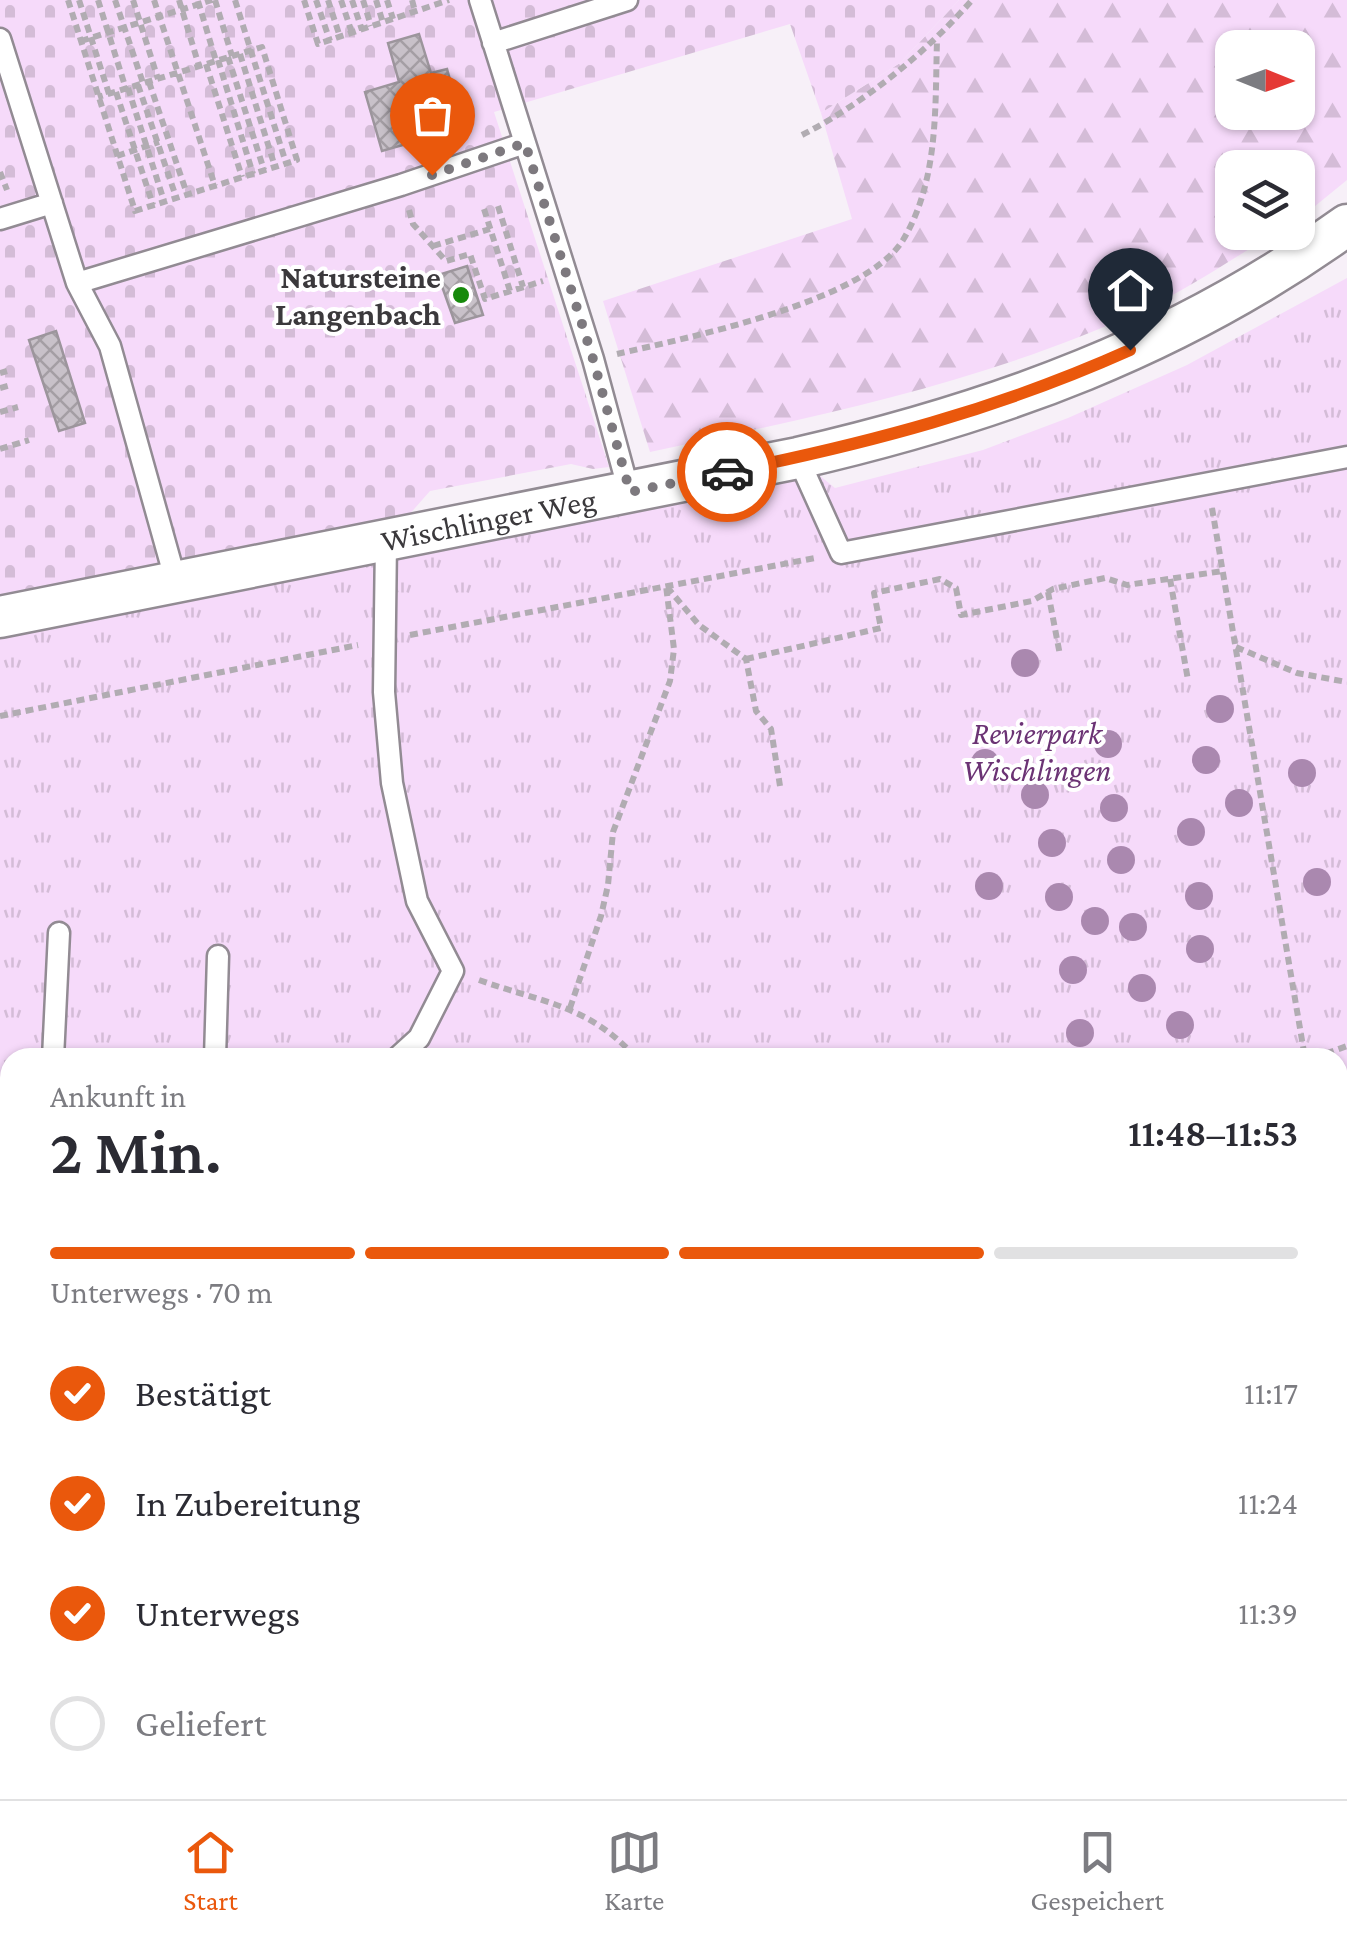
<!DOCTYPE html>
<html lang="de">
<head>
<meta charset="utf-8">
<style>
  :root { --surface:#fff; --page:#f2f2f3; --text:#2b2b33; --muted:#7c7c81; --line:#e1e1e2; --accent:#ea580c }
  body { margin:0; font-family:"Crimson Pro",serif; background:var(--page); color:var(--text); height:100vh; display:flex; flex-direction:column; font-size:38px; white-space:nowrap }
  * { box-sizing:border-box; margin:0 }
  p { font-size:32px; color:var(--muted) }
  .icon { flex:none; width:55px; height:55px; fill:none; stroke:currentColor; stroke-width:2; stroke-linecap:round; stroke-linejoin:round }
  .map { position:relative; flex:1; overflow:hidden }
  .details { position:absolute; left:0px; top:1048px; width:1348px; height:752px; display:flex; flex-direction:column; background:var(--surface); border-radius:30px 30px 0 0; box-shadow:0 2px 8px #0004 }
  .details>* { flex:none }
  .needle { width:65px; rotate:91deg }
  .fabs { position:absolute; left:1215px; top:30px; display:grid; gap:20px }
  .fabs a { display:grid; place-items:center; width:100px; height:100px; border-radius:20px; background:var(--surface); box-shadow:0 2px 8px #0004; font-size:50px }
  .pin { position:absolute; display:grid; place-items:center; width:85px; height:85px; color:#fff; margin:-102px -42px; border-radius:50% 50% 50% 0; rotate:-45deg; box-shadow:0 0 10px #0007 }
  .pin .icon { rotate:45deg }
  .courier { position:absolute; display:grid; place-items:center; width:100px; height:100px; margin:-50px; border:8px solid #ea580c; border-radius:50%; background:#fff; color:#222; box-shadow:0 2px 12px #0007 }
  .headline em { font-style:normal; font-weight:600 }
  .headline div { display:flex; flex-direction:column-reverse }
  .headline { display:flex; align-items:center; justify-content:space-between; height:170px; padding:0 50px }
  h1 { font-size:65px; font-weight:600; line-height:75px }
  .bar { display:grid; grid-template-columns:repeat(4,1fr); gap:15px 10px; align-content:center; height:120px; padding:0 50px }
  .bar i { height:12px; border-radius:8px; background:var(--line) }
  .bar .active { background:var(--accent) }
  .bar p { grid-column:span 4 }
  ol { padding:0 50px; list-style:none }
  li { display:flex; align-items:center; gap:30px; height:110px }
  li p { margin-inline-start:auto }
  li .icon { padding:10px; border-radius:50%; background:var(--accent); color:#fff; stroke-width:4 }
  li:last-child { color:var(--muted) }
  li i { width:55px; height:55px; border:5px solid var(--line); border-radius:50% }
  .tabs { display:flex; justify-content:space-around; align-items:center; height:140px; border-top:2px solid var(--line); background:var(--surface); font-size:28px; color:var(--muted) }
  .tabs a { display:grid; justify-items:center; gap:5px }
  .tabs .active { color:var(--accent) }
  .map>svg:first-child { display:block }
  .forest { fill:url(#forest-firs); fill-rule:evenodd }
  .cemetery { fill:url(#cemetery-stones) }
  .park { fill:url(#park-tufts); fill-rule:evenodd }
  .pitch { fill:#f6dafa }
  .building { fill:url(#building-cross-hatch); stroke:#9c959c; stroke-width:2.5 }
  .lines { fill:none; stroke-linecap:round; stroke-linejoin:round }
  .lane-casing { stroke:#928b93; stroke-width:25 }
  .street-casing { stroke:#928b93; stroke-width:45 }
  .path { stroke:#b1acb2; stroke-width:6; stroke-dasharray:8 5; stroke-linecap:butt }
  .lane { stroke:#fff; stroke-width:20 }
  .street { stroke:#fff; stroke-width:40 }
  .tree { fill:#aa88af }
  .done { stroke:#7d797e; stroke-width:10; stroke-dasharray:0 18 }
  .route { stroke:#ea580c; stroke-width:12 }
  .poi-dot { fill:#16890b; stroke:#fff; stroke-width:4 }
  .labels { text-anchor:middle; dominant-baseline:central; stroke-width:8; stroke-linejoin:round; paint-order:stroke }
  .poi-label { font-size:32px; font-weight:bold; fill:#3b393c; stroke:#fff; text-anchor:end }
  .street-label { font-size:32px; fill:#3b393c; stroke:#fff }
  .park-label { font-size:32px; font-style:italic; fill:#6b3374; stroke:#fff }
</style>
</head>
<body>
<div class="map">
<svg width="1347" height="1799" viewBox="0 0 1347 1799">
  <defs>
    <pattern id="forest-firs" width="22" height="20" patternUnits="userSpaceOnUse" patternTransform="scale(2.5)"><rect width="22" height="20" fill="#f6dafa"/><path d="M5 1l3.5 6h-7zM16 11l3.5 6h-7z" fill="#d4bcd7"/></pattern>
    <pattern id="cemetery-stones" width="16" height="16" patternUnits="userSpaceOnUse" patternTransform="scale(2.5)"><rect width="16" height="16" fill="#f6dafa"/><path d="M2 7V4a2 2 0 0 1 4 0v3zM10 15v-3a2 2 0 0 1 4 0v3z" fill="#d4bcd7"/></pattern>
    <pattern id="park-tufts" width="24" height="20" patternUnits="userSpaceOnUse" patternTransform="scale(2.5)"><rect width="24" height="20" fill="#f6dafa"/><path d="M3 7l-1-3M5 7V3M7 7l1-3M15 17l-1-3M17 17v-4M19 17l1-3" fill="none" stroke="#d4bcd7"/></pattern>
    <pattern id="building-cross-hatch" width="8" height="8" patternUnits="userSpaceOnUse" patternTransform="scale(2.5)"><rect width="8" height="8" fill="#c8c1c9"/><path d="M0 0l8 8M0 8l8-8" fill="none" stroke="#a49ea4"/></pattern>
  </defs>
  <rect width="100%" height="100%" fill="#f7f0f8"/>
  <path class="forest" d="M959,0H1347V180L1298,220V168H1232V232L1276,233C1233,258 1190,288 1145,309C987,382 819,416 650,452L603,301L852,219L821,113L900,63ZM1232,48H1298V112H1232Z"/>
  <path class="cemetery" d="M0,0H959L900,63L821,113L790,24L494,112L609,467L593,469L571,464L430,491L386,541L0,617Z"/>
  <path class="park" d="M1347,278V1799H0V617L798,458L835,488L983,450L1068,418L1187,365ZM10,1058H1338V1790H10Z"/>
  <path class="pitch" d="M673,1790H807L812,1799H646Z"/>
  <path class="building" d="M419,34L431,73L447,69L456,101L430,109L438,135L382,151L365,92L399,82L388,43Z
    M467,266L483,315L455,323L438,275Z
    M56,331L85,423L59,431L29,340Z"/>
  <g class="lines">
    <defs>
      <path id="lane" d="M480,0L593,359L629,492
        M0,39L77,283L110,346L176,582
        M493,43L627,0
        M0,219L52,203
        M77,283L401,185L525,143
        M798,458L841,553L1347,457
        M386,541L384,692L392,783L417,901L453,971L419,1038L397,1058
        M53,1058L59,933
        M215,1058L218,956
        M0,1178H10"/>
      <g id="street">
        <path id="s1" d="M0,617L798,458C998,412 1179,346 1347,225"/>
      </g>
    </defs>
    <use href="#lane" class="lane-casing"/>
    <use href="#street" class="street-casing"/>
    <path class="path" d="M68,0L135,211L297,160L262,47L98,97
      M79,0L109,94
      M98,0L126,89
      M115,0L143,83
      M133,0L158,79
      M154,0L215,186
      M179,0L199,66
      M215,0L232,56
      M235,0L286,163
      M304,0L318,44L449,0
      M316,0L330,41
      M328,0L340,37
      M341,0L352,33
      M352,0L362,30
      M363,0L371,26
      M376,0L383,23
      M387,0L393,19
      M412,0L415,11
      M198,1L216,61
      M81,41L212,0
      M240,54L275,167
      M228,57L264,170
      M218,60L253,174
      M206,64L242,177
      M149,82L187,194
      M138,85L176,197
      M128,88L164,201
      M116,92L153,205
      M802,135C863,104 927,52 972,0
      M117,156L159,142
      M0,172L7,190
      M498,206L523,287
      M484,209L510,291
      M409,210L413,224L446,261L470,254L485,299L543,281
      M433,246L490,229
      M617,354C686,338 865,302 903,240C939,180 935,107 937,40
      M0,373L7,371
      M0,388L11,385
      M0,412L18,407
      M0,449L29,440
      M1212,508L1305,1058
      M1170,579L1188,680
      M667,587L699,625L746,659L756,711L771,729L780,786
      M1048,592L1060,655
      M410,635L815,558
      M1236,647L1297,673L1347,682
      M746,659L881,628L874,593L940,579L956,588L961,615L1032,601L1053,589L1105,578L1127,585L1223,571
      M0,716L358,645
      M479,980C540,1002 590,1005 636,1058
      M570,1008L601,916L608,885L613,832L670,681L674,649L666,586
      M1314,1058L1347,1046
      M1338,1098L1347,1151
      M0,1404L10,1395
      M0,1578L10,1576
      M0,1625L10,1644
      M0,1655L10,1642
      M1338,1679L1347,1682
      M214,1790L217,1799
      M900,1790L905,1799
      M1311,1790V1799
      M153,1799L158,1790
      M226,1799L270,1790"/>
    <use href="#lane" class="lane"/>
    <use href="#street" class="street"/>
  </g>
  <g class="tree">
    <circle cx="1025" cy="663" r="14"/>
    <circle cx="1220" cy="709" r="14"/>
    <circle cx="1108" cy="744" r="14"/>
    <circle cx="1206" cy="760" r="14"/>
    <circle cx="985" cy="763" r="14"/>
    <circle cx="1302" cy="773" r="14"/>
    <circle cx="1035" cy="795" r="14"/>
    <circle cx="1239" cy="803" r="14"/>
    <circle cx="1114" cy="808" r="14"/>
    <circle cx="1191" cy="832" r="14"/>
    <circle cx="1052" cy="843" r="14"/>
    <circle cx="1121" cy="860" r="14"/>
    <circle cx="1317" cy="882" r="14"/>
    <circle cx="989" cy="886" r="14"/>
    <circle cx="1199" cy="896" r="14"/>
    <circle cx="1059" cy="897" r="14"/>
    <circle cx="1095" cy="921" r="14"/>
    <circle cx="1133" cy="927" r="14"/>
    <circle cx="1200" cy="949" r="14"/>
    <circle cx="1073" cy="970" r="14"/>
    <circle cx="1142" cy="988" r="14"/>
    <circle cx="1180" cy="1025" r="14"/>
    <circle cx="1080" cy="1033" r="14"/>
  </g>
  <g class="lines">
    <path class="done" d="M432,175L525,143L593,359L630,492L727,472"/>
    <path class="route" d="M727,472C870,443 996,410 1130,350"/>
  </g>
  <circle class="poi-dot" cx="461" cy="295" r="10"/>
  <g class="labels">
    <g class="poi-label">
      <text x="441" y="277">Natursteine<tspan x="441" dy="37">Langenbach</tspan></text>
    </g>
    <g class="street-label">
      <text stroke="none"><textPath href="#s1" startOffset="498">Wischlinger Weg</textPath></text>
    </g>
    <g class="park-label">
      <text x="1037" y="733">Revierpark<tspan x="1037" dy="37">Wischlingen</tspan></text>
    </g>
  </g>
</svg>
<div class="fabs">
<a><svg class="needle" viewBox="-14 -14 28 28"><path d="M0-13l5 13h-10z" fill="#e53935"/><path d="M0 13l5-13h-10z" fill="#7c7c81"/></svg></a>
<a><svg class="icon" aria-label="layers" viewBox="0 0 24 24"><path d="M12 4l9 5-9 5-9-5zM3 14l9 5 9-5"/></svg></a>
</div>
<div class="pin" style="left:432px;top:175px;background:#ea580c"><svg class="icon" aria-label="bag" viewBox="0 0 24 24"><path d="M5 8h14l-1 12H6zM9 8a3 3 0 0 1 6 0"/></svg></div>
<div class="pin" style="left:1130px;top:350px;background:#1f2937"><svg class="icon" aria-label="home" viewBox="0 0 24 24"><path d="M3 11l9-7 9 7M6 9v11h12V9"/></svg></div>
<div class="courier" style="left:727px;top:472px"><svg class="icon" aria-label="car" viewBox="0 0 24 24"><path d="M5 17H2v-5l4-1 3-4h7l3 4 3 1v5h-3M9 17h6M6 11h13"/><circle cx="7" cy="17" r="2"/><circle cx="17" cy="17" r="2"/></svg></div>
<section class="details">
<div class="headline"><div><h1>2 Min.</h1><p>Ankunft in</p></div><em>11:48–11:53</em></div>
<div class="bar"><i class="active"></i><i class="active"></i><i class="active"></i><i></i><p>Unterwegs · 70 m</p></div>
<ol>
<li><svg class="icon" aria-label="check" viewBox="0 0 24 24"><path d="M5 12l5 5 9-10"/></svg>Bestätigt<p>11:17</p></li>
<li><svg class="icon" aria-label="check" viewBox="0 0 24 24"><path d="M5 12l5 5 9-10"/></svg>In Zubereitung<p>11:24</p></li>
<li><svg class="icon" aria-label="check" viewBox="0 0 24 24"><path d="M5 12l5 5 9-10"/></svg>Unterwegs<p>11:39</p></li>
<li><i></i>Geliefert</li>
</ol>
</section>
</div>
<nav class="tabs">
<a class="active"><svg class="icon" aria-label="home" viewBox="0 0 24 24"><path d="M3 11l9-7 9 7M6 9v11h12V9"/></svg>Start</a>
<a><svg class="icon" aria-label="map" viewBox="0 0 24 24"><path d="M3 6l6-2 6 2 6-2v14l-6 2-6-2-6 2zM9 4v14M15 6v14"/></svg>Karte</a>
<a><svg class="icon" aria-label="saved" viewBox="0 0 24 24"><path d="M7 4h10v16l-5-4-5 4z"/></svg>Gespeichert</a>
</nav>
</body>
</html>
